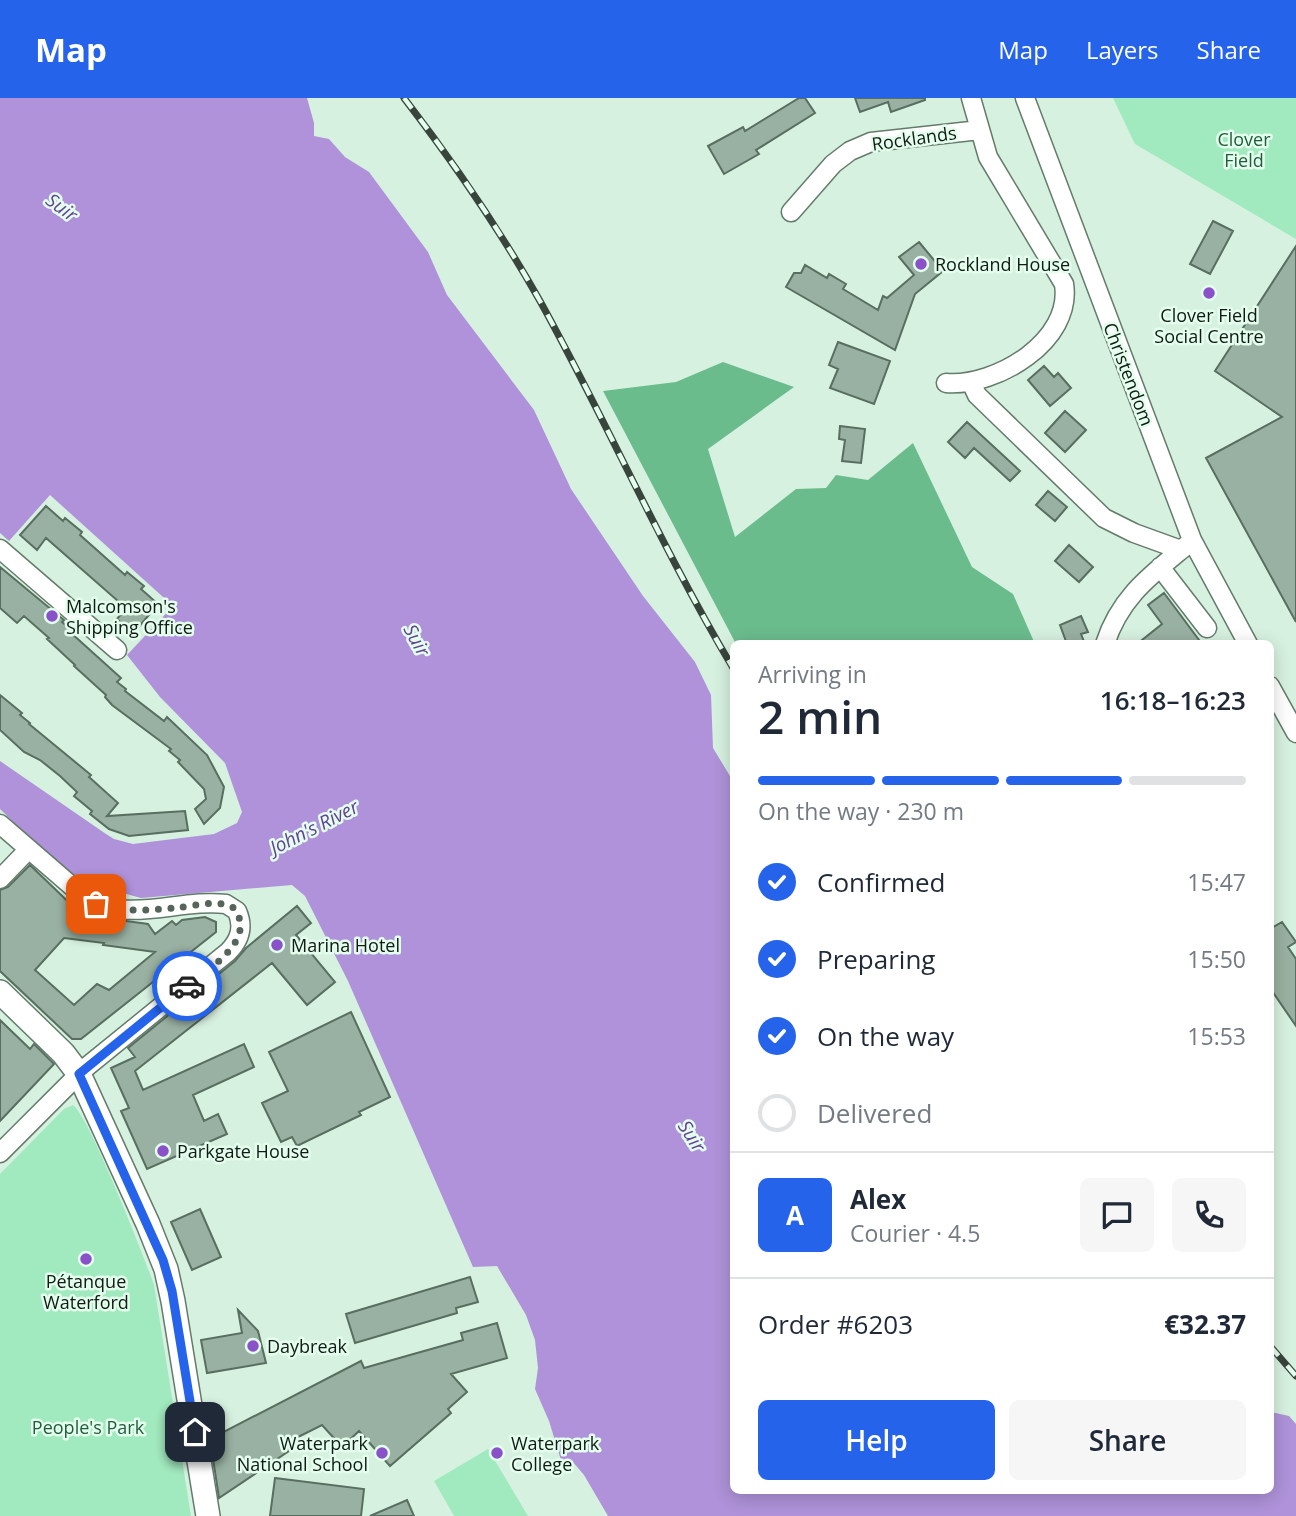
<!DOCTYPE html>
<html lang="en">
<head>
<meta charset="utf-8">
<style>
  :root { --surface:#fff; --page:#f6f6f7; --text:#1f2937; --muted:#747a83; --line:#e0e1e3; --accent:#2563eb }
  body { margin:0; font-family:"Open Sans",sans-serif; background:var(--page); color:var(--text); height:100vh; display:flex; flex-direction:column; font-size:26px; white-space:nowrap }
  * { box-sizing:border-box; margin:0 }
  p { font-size:23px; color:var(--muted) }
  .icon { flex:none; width:38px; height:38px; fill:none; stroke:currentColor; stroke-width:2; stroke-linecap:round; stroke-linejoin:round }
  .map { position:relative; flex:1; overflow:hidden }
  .details { position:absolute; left:730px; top:542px; width:544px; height:854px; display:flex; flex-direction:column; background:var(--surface); border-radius:10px; box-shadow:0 4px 18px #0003 }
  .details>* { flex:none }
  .pin { position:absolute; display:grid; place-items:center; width:60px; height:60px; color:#fff; margin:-30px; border-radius:14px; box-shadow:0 4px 10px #0006 }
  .courier { position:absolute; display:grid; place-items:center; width:70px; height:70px; margin:-35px; border:5px solid #2563eb; border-radius:50%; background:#fff; color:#222; box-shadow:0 2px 9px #0007 }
  .head em { font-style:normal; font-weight:600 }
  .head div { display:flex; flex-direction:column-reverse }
  .head { display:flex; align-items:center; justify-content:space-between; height:119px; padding:0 28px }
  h1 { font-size:46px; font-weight:600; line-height:52px }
  .bar { display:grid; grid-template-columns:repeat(4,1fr); gap:10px 7px; align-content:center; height:84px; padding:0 28px }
  .bar i { height:9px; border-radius:5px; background:var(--line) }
  .bar .current { background:var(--accent) }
  .bar p { grid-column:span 4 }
  .line { display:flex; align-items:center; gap:18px; padding:0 28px; border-top:2px solid var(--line) }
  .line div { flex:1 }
  .round { display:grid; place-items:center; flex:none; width:74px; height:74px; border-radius:10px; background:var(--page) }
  ol { padding:0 28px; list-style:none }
  li { display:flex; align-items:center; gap:21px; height:77px }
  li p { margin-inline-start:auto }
  li .icon { padding:7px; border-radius:50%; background:var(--accent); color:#fff; stroke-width:4 }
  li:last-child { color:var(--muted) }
  li i { width:38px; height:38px; border:4px solid var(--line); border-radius:50% }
  .cta { display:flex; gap:14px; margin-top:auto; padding:14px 28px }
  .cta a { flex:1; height:80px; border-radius:10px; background:var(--accent); color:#fff; font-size:28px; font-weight:600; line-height:80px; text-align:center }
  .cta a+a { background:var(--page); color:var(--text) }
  header { display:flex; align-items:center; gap:42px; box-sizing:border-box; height:98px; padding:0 35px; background:var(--accent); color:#fff }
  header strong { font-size:33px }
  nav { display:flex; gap:38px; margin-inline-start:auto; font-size:24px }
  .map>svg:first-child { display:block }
  .green { fill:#a1e9be }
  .forest { fill:#6bbc8d }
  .water { fill:#af92d9 }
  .building { fill:#99b1a2; stroke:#586e60; stroke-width:2; fill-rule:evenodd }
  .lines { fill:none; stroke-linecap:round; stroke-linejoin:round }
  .minor-casing { stroke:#647b6c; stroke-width:21 }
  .major-casing { stroke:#647b6c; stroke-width:26 }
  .minor { stroke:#fff; stroke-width:18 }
  .major { stroke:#fff; stroke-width:23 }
  .rail-casing { stroke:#38453d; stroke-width:7 }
  .rail { stroke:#e4feed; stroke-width:4.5; stroke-dasharray:13; stroke-linecap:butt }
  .done { stroke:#56655b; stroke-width:7; stroke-dasharray:0 12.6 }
  .route { stroke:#2563eb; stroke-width:9 }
  .poi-dot { fill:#8952c9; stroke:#e4feed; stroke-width:2.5 }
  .labels { text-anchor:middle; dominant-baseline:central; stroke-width:5; stroke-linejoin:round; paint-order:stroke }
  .street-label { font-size:18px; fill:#111a14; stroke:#e4feed }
  .park-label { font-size:18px; fill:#205c3d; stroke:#e4feed }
  .poi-label { font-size:18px; fill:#111a14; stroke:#e4feed; text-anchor:start }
  .water-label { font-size:19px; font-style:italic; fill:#664095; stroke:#e4feed }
</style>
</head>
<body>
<header>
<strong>Map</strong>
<nav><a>Map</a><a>Layers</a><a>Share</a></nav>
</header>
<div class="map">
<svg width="1296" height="1418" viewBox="0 0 1296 1418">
  <rect width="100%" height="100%" fill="#d7f1e0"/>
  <path class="green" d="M1113,0H1296V141L1135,46Z
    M73,1007C88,1016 146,1163 154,1187L191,1418H0V1076L64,1011Z
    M488,1351L528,1418H454L434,1383Z"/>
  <path class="forest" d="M723,264L794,289L708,351L735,439L796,391L826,390L836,377L868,382L913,345L972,469L1013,496L1035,546H736L603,293L676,284Z"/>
  <path class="water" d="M0,0H307L314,25V38L329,41L345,59L369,74L428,154L447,197L534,312L571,391L643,498L695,564L711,597L713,650L733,683V1393H1270L1271,1314L1289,1318L1296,1326V1418H608L584,1377L572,1363L564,1372L549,1323L535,1291L538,1270L535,1242L526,1217L497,1168L473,1169L348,883L305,798L292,787L141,800L83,784L36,746L0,711V663L106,736L114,741L133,746L214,736L237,725L242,714L225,665L160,599L127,557L173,508L50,397L9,443L0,435Z"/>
  <path class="building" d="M799,0H805L815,15L756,52L759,56L724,76L708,48L743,29L745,33Z
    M855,0H925V2L891,14L888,4L860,14Z
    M1213,123L1233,133L1210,176L1190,166Z
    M919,144L943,173L915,196L895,252L786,189L794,175H801L805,167L827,180L829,176L846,186L843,191L878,212L883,198L887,200L914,177L899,159Z
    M1296,148V524L1206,360L1282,319L1215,273Z
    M838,244L890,263L874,306L830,290L838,271L829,267Z
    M1044,268L1054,279L1058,275L1071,290L1050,308L1028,282Z
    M1065,313L1086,332L1065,354L1045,335Z
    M967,324L1020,373L1010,383L974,350L965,360L948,344Z
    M840,328L865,331L861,365L842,363L845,342L839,341Z
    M1048,393L1067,409L1055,423L1036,407Z
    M46,408L63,423L65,420L82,434L80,437L125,477L127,474L144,488L141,491L158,506L133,536L117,521L126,510L46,440L37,452L20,437Z
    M1069,447L1093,469L1079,484L1055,463Z
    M0,469L64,522L62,524L71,532L70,534L121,580L117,584L126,591L125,593L164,623L167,619L207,657L224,689L220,710L204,726L195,711L206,701L204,691L178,664L180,662L169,653L171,651L112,607L105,599L106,597L74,568L75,567L47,541L49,540L24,518L17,525L0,510Z
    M1164,495L1176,511L1202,546H1137L1162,526L1148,507Z
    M1081,518L1088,534L1081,536L1085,546H1067L1060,527Z
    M0,597L22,615L20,617L30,625L29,626L91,677L89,679L118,705L107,718L185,713L188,732L129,738L109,731L90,716L92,713L74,698L77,694L60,678L40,662L24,654L0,632Z
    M30,767L82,817L148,826L155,836L172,823L176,827L182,822L205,819L216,824V834L81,941H72L0,873V792L8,789ZM64,840L104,845L103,847L155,854L109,892L97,886L74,907L35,872Z
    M297,808L311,825L296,837L335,884L307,907L272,865L135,973L143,992L244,946L254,969L193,997L204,1023L218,1016L227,1036L147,1071L121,1013L129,1010L111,970L135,959L128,950L235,863L246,850Z
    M1282,824L1296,844L1288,849L1296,861V928L1270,890V831Z
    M351,914L390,999L359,1014L361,1017L297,1048L292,1039L281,1044L262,1005L288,993L269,954Z
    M0,922L30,951L34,946L54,966L0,1023Z
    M200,1111L221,1159L192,1172L171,1124Z
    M470,1179L478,1204L456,1210L457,1215L355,1245L346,1216Z
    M238,1212L258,1233L266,1265L207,1275L201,1242L242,1235Z
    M497,1225L507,1260L451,1276L467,1294L448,1311L451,1315L390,1368L359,1333L342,1349L322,1327L298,1339L301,1345L219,1400L210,1341L361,1263L364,1270L463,1242L461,1235Z
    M275,1380L364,1391L361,1418H270Z
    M407,1402L414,1418H370Z"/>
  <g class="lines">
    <defs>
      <path id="minor" d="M1025,0L1192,442L1248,546
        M791,114L833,66L850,53L871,44L980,32
        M971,284L977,297L1104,420L1134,435L1181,452
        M946,285C996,289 1073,243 1064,186L988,59L971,0
        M0,451L117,552
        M1160,469L1207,530
        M1105,546C1120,499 1151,477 1187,447
        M1270,588L1296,635
        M0,726L82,797C126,828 178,800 226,806L237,813C244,829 240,842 228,854L84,971L0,1055
        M0,781L28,752"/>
      <path id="major" d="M0,894L63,955L79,976L148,1126L166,1171L173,1203L208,1418"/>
    </defs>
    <use href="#minor" class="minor-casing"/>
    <use href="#major" class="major-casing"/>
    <use href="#minor" class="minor"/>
    <use href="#major" class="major"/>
    <defs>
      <path id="rail" d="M404,0C454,65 500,132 540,203C607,324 662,451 733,570
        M1270,1248L1296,1278"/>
    </defs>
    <use href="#rail" class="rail-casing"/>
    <use href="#rail" class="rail"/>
  </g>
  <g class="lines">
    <path class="done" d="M96,806C120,815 149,812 174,810C192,809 217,800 234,810C258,842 208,871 187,888"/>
    <path class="route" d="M187,888L79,976L163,1162L172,1193L195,1334"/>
  </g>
  <g class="poi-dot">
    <circle cx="921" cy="166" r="7"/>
    <circle cx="1209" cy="195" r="7"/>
    <circle cx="52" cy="518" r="7"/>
    <circle cx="277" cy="847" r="7"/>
    <circle cx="163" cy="1053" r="7"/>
    <circle cx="86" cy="1161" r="7"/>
    <circle cx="253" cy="1248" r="7"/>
    <circle cx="382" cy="1355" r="7"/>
    <circle cx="497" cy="1355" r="7"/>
  </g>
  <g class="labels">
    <g class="street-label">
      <text transform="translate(914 40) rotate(-8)">Rocklands</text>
      <text transform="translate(1129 276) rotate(69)">Christendom</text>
    </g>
    <g class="park-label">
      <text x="1244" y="41">Clover<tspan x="1244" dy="21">Field</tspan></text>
      <text x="88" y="1329">People's Park</text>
    </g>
    <g class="poi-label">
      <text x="935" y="166">Rockland House</text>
      <text x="1209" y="217" text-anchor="middle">Clover Field<tspan x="1209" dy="21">Social Centre</tspan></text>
      <text x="66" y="508">Malcomson's<tspan x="66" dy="21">Shipping Office</tspan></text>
      <text x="291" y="847">Marina Hotel</text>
      <text x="177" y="1053">Parkgate House</text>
      <text x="86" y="1183" text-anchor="middle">Pétanque<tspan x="86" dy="21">Waterford</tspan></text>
      <text x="267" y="1248">Daybreak</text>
      <text x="368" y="1345" text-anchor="end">Waterpark<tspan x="368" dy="21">National School</tspan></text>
      <text x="511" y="1345">Waterpark<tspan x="511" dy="21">College</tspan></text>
    </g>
    <g class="water-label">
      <text transform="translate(62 109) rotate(36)">Suir</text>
      <text transform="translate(417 542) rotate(61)">Suir</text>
      <text transform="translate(314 729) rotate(-27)">John's River</text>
      <text transform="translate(692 1038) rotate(57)">Suir</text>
    </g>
  </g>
</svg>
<div class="pin" style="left:96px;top:806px;background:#ea580c"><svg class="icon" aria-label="bag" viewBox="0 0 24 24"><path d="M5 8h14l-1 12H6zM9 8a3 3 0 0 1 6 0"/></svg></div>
<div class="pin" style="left:195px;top:1334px;background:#1f2937"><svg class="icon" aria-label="home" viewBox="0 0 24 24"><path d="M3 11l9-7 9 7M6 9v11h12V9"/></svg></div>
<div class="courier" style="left:187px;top:888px"><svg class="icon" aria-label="car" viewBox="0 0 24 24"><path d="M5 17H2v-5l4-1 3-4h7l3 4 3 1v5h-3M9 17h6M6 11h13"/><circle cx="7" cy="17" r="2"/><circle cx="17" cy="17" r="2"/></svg></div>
<section class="details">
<div class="head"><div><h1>2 min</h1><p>Arriving in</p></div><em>16:18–16:23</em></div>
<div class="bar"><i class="current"></i><i class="current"></i><i class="current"></i><i></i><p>On the way · 230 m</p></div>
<ol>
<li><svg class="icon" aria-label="check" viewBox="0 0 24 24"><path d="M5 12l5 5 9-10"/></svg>Confirmed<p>15:47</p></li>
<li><svg class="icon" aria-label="check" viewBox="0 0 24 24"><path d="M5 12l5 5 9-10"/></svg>Preparing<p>15:50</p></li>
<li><svg class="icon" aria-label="check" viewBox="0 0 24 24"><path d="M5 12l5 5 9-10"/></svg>On the way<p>15:53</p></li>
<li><i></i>Delivered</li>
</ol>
<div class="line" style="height:126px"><b class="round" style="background:var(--accent);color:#fff">A</b><div><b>Alex</b><p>Courier · 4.5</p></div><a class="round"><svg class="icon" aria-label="chat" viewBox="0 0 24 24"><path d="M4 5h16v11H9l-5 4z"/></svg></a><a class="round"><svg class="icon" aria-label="phone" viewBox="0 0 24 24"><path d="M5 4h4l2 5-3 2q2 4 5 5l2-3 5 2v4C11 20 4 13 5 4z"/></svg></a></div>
<div class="line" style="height:91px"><div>Order #6203</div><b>€32.37</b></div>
<div class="cta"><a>Help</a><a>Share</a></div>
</section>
</div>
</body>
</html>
